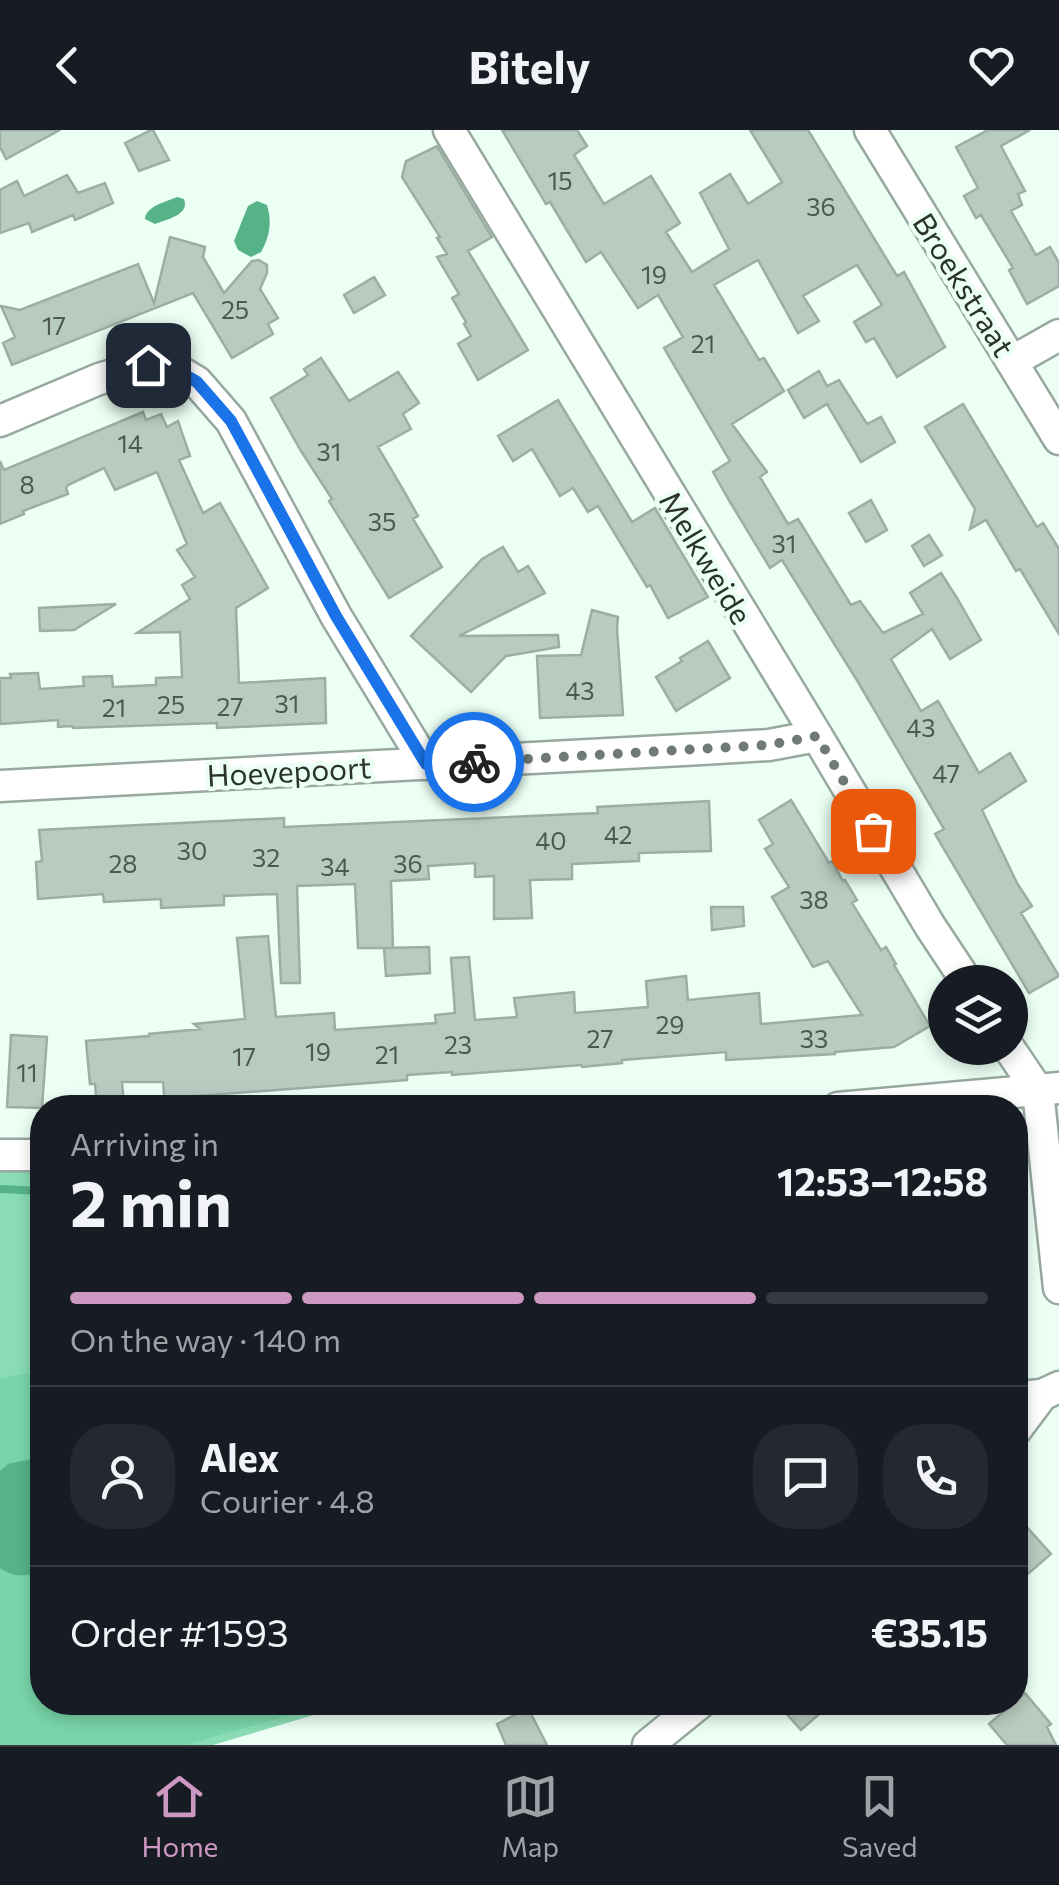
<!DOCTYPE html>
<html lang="en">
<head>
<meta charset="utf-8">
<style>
  :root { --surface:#171b24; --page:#242831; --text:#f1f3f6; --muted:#9ea1a6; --line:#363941; --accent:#cc97c1 }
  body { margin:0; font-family:Commissioner,sans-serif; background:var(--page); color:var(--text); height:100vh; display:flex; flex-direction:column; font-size:38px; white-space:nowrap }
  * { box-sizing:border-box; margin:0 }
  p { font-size:32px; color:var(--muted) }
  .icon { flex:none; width:55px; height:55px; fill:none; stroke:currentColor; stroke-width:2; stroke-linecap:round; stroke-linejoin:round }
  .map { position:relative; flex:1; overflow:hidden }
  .details { position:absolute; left:30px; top:965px; width:998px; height:620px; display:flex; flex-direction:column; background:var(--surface); border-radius:40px; box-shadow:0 5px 15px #0003 }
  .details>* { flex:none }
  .controls { position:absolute; left:928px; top:835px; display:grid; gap:20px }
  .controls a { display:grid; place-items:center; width:100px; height:100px; border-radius:50%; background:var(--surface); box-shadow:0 5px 15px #0003; font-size:50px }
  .pin { position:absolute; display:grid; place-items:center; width:85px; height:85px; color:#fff; margin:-42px; border-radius:20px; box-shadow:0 5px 15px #0006 }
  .courier { position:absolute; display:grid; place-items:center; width:100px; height:100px; margin:-50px; border:8px solid #1a73e8; border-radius:50%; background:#fff; color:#222; box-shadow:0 2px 12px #0007 }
  .head em { font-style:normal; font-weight:700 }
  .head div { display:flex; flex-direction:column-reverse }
  .head { display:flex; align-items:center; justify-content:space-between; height:170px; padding:0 40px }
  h1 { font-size:65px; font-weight:700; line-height:75px }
  .bar { display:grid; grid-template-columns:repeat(4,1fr); gap:15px 10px; align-content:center; height:120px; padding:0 40px }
  .bar i { height:12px; border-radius:8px; background:var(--line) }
  .bar .on { background:var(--accent) }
  .bar p { grid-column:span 4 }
  .line { display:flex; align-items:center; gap:25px; padding:0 40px; border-top:2px solid var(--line) }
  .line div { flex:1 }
  .round { display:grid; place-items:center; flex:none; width:105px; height:105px; border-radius:40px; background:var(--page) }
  header { display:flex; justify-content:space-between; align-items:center; height:130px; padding:0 40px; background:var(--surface); font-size:45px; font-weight:700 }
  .menu { display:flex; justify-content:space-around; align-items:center; height:140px; border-top:2px solid var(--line); background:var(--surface); font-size:28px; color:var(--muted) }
  .menu a { display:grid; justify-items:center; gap:5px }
  .menu .on { color:var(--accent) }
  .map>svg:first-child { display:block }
  .green { fill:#89dcb3 }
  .forest { fill:#79d5a9 }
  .water { fill:#56b388 }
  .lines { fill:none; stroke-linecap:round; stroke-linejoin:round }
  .stream { stroke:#56b388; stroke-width:8 }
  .building { fill:#b8cbc0; stroke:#9caea4; stroke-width:2.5 }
  .street-casing { stroke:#97a99f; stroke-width:35 }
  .street { stroke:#fff; stroke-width:30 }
  .done { stroke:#6e7a73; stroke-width:10; stroke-dasharray:0 18 }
  .route { stroke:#1a73e8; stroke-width:12 }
  .labels { text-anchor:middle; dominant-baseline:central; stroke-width:9; stroke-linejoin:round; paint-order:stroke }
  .number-label { font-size:25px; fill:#4e5852 }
  .street-label { font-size:30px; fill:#2b322e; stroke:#ebfff4 }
</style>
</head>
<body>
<header><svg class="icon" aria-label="back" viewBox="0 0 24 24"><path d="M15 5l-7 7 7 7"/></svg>Bitely<svg class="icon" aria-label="heart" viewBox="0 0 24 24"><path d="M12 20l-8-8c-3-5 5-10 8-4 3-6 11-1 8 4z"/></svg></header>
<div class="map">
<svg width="1059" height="1615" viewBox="0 0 1059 1615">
  <rect width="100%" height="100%" fill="#ebfff4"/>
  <path class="green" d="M0,1038H42V1572L354,1573L213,1615H0Z"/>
  <path class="forest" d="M42,1240V1331C28,1329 12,1331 0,1341V1249Z
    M0,1438C14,1448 28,1446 42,1440V1572L332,1573L185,1615H0Z"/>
  <path class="water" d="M177,67L184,69C190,85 167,89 155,94L145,89C146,76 166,72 177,67Z
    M257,71L267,75C272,91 270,107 261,122L251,127L238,120L234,111L248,76Z
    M32,1329L42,1331V1440C28,1447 14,1448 0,1438V1341L8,1334Z"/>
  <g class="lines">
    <path class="stream" d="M0,1059L42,1061"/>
  </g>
  <path class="building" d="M0,0H60L6,29L0,17Z
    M151,0H153L169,30L139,41L125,13Z
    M502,0H577L587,16L574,25L604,74L651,46L680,93L666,102L692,142L729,119L700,63L730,44L748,74L782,52L750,0H808L897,146L904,142L945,217L897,247L874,208L866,212L854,192L882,175L857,135L803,166L819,191L798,203L758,130L714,155L759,230L764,228L784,261L732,294L767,342L760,347L788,394L798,389L851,475L860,471L883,503L923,484L910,463L941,443L957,468L981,510L950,529L932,499L891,529L921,581L938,571L979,643L1010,623L1026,651L982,680L1017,753L1032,776L1021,783L1059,846L1029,863L935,704L944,699L858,552L782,430L770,438L730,372L713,342L730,331L664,218L683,207L658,165L638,178L601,122L586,132L550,72L546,74Z
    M988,0H1030L1001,16L1025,61L1018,64L1022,75L1011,81L1036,125L1050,117L1059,133V156L1027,174L1009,140L1013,138L981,85L976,88L964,66L978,58L956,17Z
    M437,16L492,107L468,121L528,220L478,250L458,214L471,206L464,194L466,192L452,168L459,164L437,127L447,124L437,108L440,107L402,47L406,31Z
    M67,45L78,63L105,53L113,73L75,90L73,85L32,102L29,93L0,103V60L17,51L24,66Z
    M170,107L205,117L203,127L224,163L252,131L259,130L267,135V143L260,159L278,188L268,194L273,204L232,228L193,163L12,235L3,213L15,207L1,176L20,180L138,134L154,173Z
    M374,147L385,165L354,183L344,165Z
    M321,228L349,271L398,242L419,273L403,284L411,299L378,317L405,363L418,386L413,389L442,437L389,468L329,371L332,369L301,321L271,268L308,245L304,239Z
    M819,241L827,256L839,250L867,294L881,287L895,312L861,332L827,274L804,288L788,260Z
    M558,270L632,392L655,378L708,467L668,488L650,455L647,457L598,376L588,382L573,358L560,366L532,319L513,331L498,306Z
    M963,274L1037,397L1043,393L1059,419V504L1020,439L1016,441L986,390L970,399L975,379L925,297Z
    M143,282L146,290L161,284L167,297L178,291L190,326L179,330L203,383L220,373L268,458L236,478L239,553L325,548L326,593L217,598V593L73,598L72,596L58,597V590L0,594V548H11L10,544L38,543L40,559L84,556L83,547L112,546L113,557L156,555V548L182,547L180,502L137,503L190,469L182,455L195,447L177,420L187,414L157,342L115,360L104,338L68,355L66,358L68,364L23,381L24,384L0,394V331L4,340Z
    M871,370L887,400L866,412L849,383Z
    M929,405L942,425L924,436L912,416Z
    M503,417L518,442L528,436L545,463L459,506L558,505L559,517L506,526L471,562L411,506L482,429Z
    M116,474L74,500L40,501L39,478Z
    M592,480L618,487L617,498L623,585L540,588L537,526L581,525Z
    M708,511L730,548L676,581L656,547L682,531L680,528Z
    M791,670L829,733L832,731L843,751L845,750L857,770L852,773L881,820L886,817L896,834L894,835L930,896L894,917L835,922V924L726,930V922L622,930V933L582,937L581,935L452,945V942L407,945V950L197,966V974L165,976L163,952H122L124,976L97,977L95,954H90L86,911L149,906V904L200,899L194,894L245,889L237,808L268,806L276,887L334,883L335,900L436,893L435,885L455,883L451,828L469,827L475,890L517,887L514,868L574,862L575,883L648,877L646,851L686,846L688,870L759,863L761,894L862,885L828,831L813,837L772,767L789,757L765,719L773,714L759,690Z
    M709,671L711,721L639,723V731L572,734V749L530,750L532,788L494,789V746L475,747V733L428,736L429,749L391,751L393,818H358L355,754L297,756L300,853H281L277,764L224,766V775L161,778V769L104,772L103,764L38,769L36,732L42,731L39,700L284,688V697L598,683L597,677Z
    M711,777H743L744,796L712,800Z
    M429,817L430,843L386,846L384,818Z
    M11,905L47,907L42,978L7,977Z
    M1015,1384L1051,1424L1015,1455Z
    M1025,1563L1051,1594L1047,1597L1056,1615H1007L989,1594Z
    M776,1572H833L801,1600Z
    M528,1578L547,1615H506L497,1594Z"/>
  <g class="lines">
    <defs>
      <path id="street" d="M449,0L817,606L930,796L967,852
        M870,0L1059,309
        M1013,231L1059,205
        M0,291L99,249L147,235H169L197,252L231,291L336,486L426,634
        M0,656L702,619L769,615L817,606
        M1009,918L1038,961L1059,1158
        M838,978L1059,958
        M0,1025H42
        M1015,1267L1042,1265L1059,1257
        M1015,1301L1042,1265
        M648,1615L701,1572"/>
    </defs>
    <use href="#street" class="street-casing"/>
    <use href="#street" class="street"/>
  </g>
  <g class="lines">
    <path class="done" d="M474,632L768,615L817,606L873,701"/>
    <path class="route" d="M148,235H168L197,252L231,291L336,486L426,634L474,632"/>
  </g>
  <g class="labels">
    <g class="number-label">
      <text x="560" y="50">15</text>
      <text x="821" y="76">36</text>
      <text x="654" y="144">19</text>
      <text x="235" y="179">25</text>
      <text x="54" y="195">17</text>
      <text x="703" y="213">21</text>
      <text x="130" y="313">14</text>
      <text x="329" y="321">31</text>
      <text x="27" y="354">8</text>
      <text x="382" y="391">35</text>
      <text x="784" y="413">31</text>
      <text x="580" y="560">43</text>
      <text x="287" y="573">31</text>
      <text x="171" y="574">25</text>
      <text x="230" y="576">27</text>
      <text x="114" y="577">21</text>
      <text x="921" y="597">43</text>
      <text x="946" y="643">47</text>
      <text x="618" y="704">42</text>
      <text x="551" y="710">40</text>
      <text x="192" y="720">30</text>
      <text x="266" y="727">32</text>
      <text x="123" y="733">28</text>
      <text x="408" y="733">36</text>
      <text x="335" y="736">34</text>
      <text x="814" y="769">38</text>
      <text x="670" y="894">29</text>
      <text x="600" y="908">27</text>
      <text x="814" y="908">33</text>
      <text x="458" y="914">23</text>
      <text x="318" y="921">19</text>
      <text x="387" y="924">21</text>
      <text x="244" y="926">17</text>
      <text x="27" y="942">11</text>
    </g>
    <g class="street-label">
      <text transform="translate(965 154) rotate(58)">Broekstraat</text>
      <text transform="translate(707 427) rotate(59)">Melkweide</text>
      <text transform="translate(289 640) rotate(-3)">Hoevepoort</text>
    </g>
  </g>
</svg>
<div class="controls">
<a><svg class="icon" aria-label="layers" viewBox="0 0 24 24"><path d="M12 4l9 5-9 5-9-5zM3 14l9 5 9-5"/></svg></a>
</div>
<div class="pin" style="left:873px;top:701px;background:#ea580c"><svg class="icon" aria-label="bag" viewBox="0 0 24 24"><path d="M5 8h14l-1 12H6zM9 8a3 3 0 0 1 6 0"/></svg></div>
<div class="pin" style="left:148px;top:235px;background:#1f2937"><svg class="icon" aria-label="home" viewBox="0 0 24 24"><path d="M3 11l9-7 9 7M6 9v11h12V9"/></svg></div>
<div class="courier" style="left:474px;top:632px"><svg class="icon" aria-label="bike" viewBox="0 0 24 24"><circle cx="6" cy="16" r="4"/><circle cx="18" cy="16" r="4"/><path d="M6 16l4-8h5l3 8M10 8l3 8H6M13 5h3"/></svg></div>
<section class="details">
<div class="head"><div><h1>2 min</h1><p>Arriving in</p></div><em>12:53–12:58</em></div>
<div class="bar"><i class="on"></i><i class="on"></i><i class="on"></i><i></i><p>On the way · 140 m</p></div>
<div class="line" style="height:180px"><a class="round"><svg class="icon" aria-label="person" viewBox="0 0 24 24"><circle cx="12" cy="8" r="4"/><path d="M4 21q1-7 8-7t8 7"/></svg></a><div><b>Alex</b><p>Courier · 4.8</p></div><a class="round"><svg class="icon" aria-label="chat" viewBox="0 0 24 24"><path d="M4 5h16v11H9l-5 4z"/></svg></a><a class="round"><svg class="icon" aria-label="phone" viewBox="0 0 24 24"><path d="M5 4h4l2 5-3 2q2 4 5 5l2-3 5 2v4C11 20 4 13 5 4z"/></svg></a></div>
<div class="line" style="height:130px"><div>Order #1593</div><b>€35.15</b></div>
</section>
</div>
<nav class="menu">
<a class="on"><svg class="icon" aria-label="home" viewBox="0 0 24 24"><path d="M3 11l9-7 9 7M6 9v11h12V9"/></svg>Home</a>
<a><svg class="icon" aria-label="map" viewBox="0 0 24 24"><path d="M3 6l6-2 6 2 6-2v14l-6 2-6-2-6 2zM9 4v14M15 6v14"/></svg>Map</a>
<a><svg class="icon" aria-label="saved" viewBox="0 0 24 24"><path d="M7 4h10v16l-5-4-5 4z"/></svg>Saved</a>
</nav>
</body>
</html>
